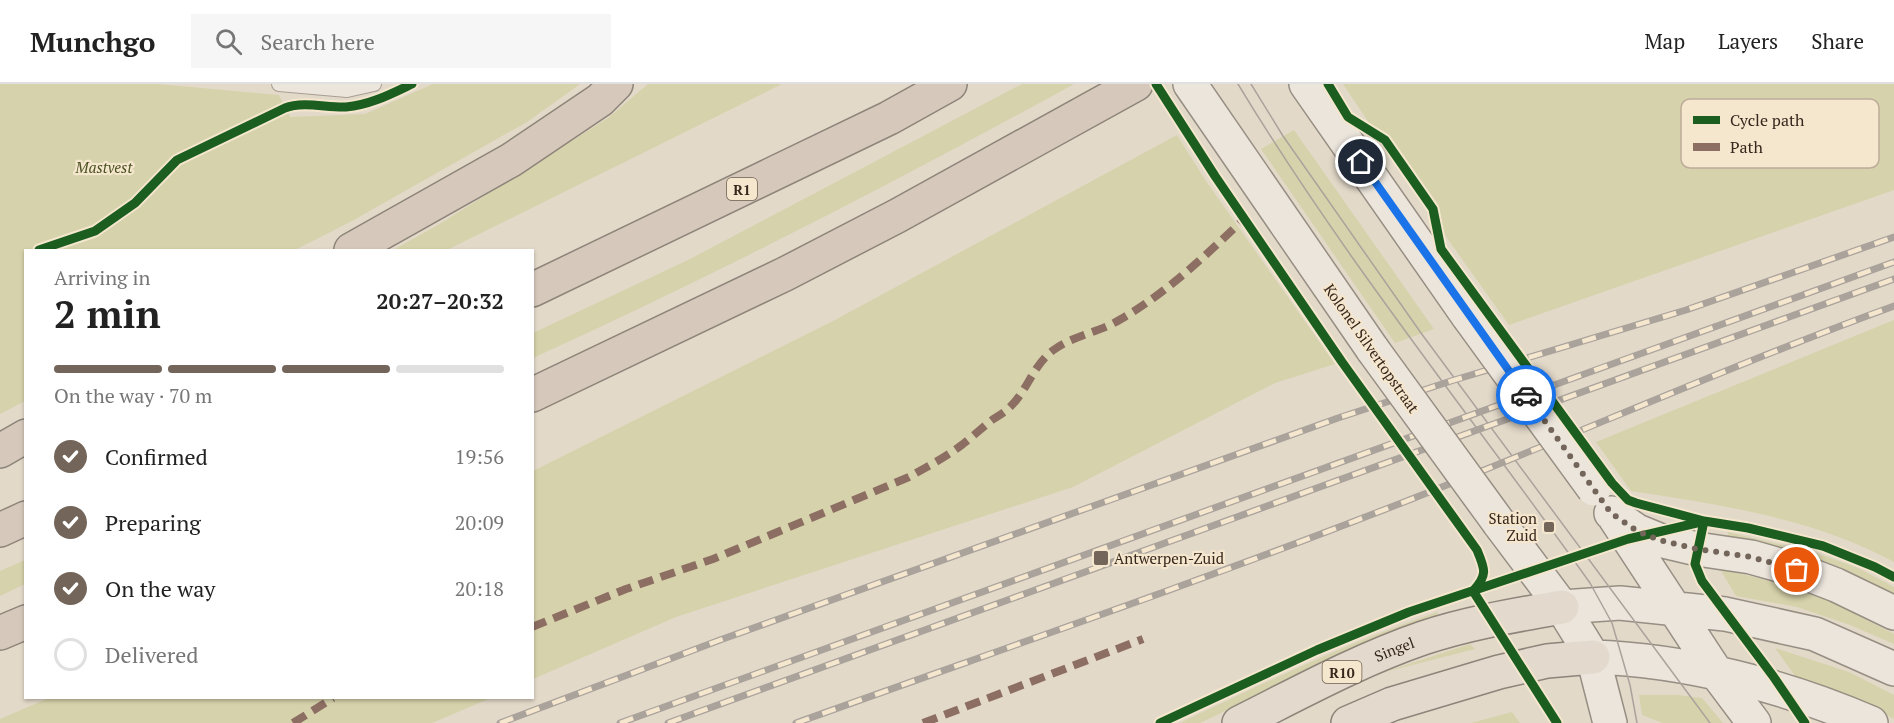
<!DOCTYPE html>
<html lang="en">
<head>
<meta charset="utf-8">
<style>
  :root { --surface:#fff; --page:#f6f6f6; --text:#222; --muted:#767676; --line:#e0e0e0; --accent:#736559 }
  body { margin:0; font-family:"PT Serif",serif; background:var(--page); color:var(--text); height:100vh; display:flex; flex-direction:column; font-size:22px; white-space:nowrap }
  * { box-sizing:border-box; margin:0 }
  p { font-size:20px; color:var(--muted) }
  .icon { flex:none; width:33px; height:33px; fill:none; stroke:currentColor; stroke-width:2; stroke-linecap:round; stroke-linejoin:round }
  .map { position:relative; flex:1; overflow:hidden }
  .drawer { position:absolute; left:24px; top:165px; width:510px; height:450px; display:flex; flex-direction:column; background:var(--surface); border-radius:0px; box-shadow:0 2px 4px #0004 }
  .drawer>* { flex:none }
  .pin { position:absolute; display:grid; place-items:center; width:51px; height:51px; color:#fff; margin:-26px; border:3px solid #fff; border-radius:50%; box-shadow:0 2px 6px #0007 }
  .courier { position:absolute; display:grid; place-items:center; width:60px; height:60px; margin:-30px; border:4px solid #1a73e8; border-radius:50%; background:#fff; color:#222; box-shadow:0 2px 8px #0007 }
  .head em { font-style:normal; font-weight:700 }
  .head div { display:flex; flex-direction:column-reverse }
  .head { display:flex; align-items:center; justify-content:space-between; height:102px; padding:0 30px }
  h1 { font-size:39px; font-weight:700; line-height:45px }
  .bar { display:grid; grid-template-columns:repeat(4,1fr); gap:9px 6px; align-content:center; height:72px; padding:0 30px }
  .bar i { height:8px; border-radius:4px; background:var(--line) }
  .bar .selected { background:var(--accent) }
  .bar p { grid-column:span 4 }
  ol { padding:0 30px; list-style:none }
  li { display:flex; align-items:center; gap:18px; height:66px }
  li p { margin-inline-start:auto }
  li .icon { padding:6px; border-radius:50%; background:var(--accent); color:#fff; stroke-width:4 }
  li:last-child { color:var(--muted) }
  li i { width:33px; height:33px; border:3px solid var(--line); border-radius:50% }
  header { display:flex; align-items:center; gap:36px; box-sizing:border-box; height:84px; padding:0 30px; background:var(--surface); border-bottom:2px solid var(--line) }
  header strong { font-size:28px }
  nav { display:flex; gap:33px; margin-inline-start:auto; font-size:21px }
  .search { width:420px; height:54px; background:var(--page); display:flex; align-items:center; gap:15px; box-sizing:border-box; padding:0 21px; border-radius:0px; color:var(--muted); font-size:22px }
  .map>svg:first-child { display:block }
  .green { fill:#d6d2ab }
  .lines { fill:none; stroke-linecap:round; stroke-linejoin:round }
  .lane-casing { stroke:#a89e93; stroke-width:16 }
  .secondary-casing { stroke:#978e83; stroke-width:36 }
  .primary-casing { stroke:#8d847a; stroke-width:36 }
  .highway-casing { stroke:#8d847a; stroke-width:36 }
  .lane { stroke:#ebe5dc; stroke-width:14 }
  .secondary { stroke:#ebe5dc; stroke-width:33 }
  .primary { stroke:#e3dacd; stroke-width:33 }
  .highway { stroke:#d6c9bb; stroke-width:33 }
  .tram { stroke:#aaa39c; stroke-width:1.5 }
  .rail-casing { stroke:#aaa39c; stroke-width:7 }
  .rail { stroke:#f5e6ce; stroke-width:4.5; stroke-dasharray:14; stroke-linecap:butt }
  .secondary-bridge-casing { stroke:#978e83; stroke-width:36; stroke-linecap:butt }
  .secondary-bridge { stroke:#ebe5dc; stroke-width:33 }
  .quiet { stroke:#8d6e63; stroke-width:8; stroke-dasharray:15 8; stroke-linecap:butt }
  .cycleway-casing { stroke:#f5e6ce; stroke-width:13 }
  .cycleway { stroke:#1b5e20; stroke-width:9 }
  .done { stroke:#736559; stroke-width:6; stroke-dasharray:0 10.8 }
  .route { stroke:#1a73e8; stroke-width:8 }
  .poi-dot { fill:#736559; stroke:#f5e6ce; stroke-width:2 }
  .labels { text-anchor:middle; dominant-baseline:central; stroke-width:4.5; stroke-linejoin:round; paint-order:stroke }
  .shield { fill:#f5e6ce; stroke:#6f6051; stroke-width:1.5 }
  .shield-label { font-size:14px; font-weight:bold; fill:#36261c }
  .park-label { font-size:15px; font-style:italic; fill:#4b5222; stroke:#f5e6ce }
  .street-label { font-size:15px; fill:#36261c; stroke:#f5e6ce }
  .poi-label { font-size:15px; fill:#36261c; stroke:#f5e6ce; text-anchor:end }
  .key { fill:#f5e6ce; stroke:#bcac99; stroke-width:1.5 }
  .key-label { font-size:16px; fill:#36261c }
</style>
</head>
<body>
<header>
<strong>Munchgo</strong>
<div class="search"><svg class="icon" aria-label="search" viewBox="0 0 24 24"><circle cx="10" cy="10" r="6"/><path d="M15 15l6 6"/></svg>Search here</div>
<nav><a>Map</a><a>Layers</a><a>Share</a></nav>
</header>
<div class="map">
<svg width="1894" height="639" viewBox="0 0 1894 639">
  <rect width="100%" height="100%" fill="#e3d9c9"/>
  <path class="green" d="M0,0H158L279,11L290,33L365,30L433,0H580L527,38L352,137L295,166H26L25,317L0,330Z
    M648,0H782L447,166H393L438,141L608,34Z
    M1022,0H1074C896,98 717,190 533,274V249L688,176Z
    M1343,0H1894V106L1509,241L1432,133Z
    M1294,46L1434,245L1395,259L1261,65Z
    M1177,51L1206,97L1335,280L1275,299L1073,403L676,533L533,595V387L833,237Z
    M1894,236V478C1813,434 1721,421 1631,407L1596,358Z
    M1728,448L1817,469L1858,484L1894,503V513L1727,456Z
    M25,476V500L0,512V487Z
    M1720,485L1766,496L1830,517L1894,550V560L1850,541L1797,523L1736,512Z
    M1437,528L1439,534L1323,581L1200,639H1180C1266,598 1347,559 1437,528Z
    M1470,560L1475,565L1381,589Z
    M1775,564L1849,588L1894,611V635L1865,620L1798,596Z
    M1639,611H1678L1702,614L1723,639H1663L1642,631Z
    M49,614H491L432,639H0V635Z
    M1512,628L1520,639H1471Z"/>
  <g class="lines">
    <defs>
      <path id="lane" d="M279,0L347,6L374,0"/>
      <path id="secondary" d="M1190,0L1373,266
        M1306,0L1468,232
        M1611,429L1637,447L1659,456L1697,465L1751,473L1797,486L1836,501L1894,529
        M1615,434L1718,591L1754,639
        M1499,439L1562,523L1593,573L1610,639
        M1562,523L1620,519L1725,530L1815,550L1894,585
        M1593,573C1686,576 1786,602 1871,639"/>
      <g id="primary">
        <path id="s1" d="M1239,639C1299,609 1359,576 1423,554C1467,539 1516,531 1562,523"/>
        <path d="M1348,639L1392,620L1499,588L1547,577L1593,573"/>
      </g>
      <path id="highway" d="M351,166L511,76L600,16L616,0
        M532,206L889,34L950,0
        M532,311L785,190L897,132L1136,0
        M0,367L26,352
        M0,446L26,434
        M0,549L26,538"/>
    </defs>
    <use href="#lane" class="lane-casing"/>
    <use href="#secondary" class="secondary-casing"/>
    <use href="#primary" class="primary-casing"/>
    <use href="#highway" class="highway-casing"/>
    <use href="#lane" class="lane"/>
    <use href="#secondary" class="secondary"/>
    <use href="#primary" class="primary"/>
    <use href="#highway" class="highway"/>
    <path class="tram" d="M1238,0C1343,174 1472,333 1590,499L1612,539L1630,601L1637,639
      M1251,0L1283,52L1421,249L1710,639"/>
    <defs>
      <path id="rail" d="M500,639L720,556L1338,334L1451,297L1686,226L1894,153
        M620,639L1894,178
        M668,639L1894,195
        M796,639C988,570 1182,504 1373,430C1548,363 1718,286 1894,222"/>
    </defs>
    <use href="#rail" class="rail-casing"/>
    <use href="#rail" class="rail"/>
    <defs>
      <path id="secondary-bridge" d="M1468,232L1594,405
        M1373,266L1499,439"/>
    </defs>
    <use href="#secondary-bridge" class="secondary-bridge-casing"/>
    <use href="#secondary-bridge" class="secondary-bridge"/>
    <path class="quiet" d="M532,543L626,505L713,475L909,393C927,383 946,373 963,360C973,352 982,344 992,336C998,332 1005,328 1010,323C1028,306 1033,280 1055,265C1075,251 1100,248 1121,235C1169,207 1205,172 1245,134
      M293,639L333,614
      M923,639L1143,555"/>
    <defs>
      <path id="cycleway" d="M1156,0L1215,92L1342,278L1477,466C1485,485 1488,491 1473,507
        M1328,0L1348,33L1385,56L1433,125L1441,165L1612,399L1628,416L1636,419L1704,437L1748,444L1823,462L1875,483L1894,493
        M39,166L95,147L135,119L177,76L285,24C304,17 327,24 346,23C370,21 391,10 412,0
        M1704,437L1695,480L1702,497L1773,592L1805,639
        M1473,507L1557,639
        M1160,639L1317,566L1409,528L1628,455L1701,438"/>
    </defs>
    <use href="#cycleway" class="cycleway-casing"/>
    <use href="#cycleway" class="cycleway"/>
  </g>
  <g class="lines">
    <path class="done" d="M1526,311L1611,429L1637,447L1659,456L1697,465L1751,473L1797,486"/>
    <path class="route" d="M1361,78L1526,311"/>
  </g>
  <g class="poi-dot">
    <rect x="1543" y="437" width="12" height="12" rx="3"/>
    <rect x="1093" y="466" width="16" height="16" rx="3"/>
  </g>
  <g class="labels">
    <g class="shield">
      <rect x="727" y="94" width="30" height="22" rx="4.5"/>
      <rect x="1322.5" y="577" width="39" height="22" rx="4.5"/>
    </g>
    <g class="shield-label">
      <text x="742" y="105">R1</text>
      <text x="1342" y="588">R10</text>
    </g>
    <g class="park-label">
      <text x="104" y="83">Mastvest</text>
    </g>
    <g class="street-label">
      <text transform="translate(1372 264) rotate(55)">Kolonel Silvertopstraat</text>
      <text stroke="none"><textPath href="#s1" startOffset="172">Singel</textPath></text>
    </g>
    <g class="poi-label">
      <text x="1537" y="434">Station<tspan x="1537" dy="17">Zuid</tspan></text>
      <text x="1114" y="474" text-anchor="start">Antwerpen-Zuid</text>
    </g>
  </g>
  <rect x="1681" y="15" width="198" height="69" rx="9" class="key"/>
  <rect x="1693" y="32" width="27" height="8" fill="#1b5e20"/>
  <rect x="1693" y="59" width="27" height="8" fill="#8d6e63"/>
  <g class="key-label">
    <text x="1730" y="42">Cycle path</text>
    <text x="1730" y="69">Path</text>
  </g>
</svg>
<div class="pin" style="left:1797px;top:486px;background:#ea580c"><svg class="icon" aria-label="bag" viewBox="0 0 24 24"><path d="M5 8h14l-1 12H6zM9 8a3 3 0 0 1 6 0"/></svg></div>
<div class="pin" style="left:1361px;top:78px;background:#1f2937"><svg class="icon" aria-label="home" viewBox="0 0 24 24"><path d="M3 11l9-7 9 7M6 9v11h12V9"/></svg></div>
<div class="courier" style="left:1526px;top:311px"><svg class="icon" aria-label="car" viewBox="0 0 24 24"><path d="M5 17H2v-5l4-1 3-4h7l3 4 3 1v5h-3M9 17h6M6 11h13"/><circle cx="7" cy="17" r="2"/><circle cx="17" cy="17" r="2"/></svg></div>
<section class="drawer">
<div class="head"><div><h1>2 min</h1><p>Arriving in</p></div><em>20:27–20:32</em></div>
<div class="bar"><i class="selected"></i><i class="selected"></i><i class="selected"></i><i></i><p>On the way · 70 m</p></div>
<ol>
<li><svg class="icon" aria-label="check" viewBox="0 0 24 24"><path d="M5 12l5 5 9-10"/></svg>Confirmed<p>19:56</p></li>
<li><svg class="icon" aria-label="check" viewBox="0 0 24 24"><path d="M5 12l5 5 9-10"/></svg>Preparing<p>20:09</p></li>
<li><svg class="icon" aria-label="check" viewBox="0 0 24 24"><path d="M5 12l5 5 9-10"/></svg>On the way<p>20:18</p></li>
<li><i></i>Delivered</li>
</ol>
</section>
</div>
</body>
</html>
